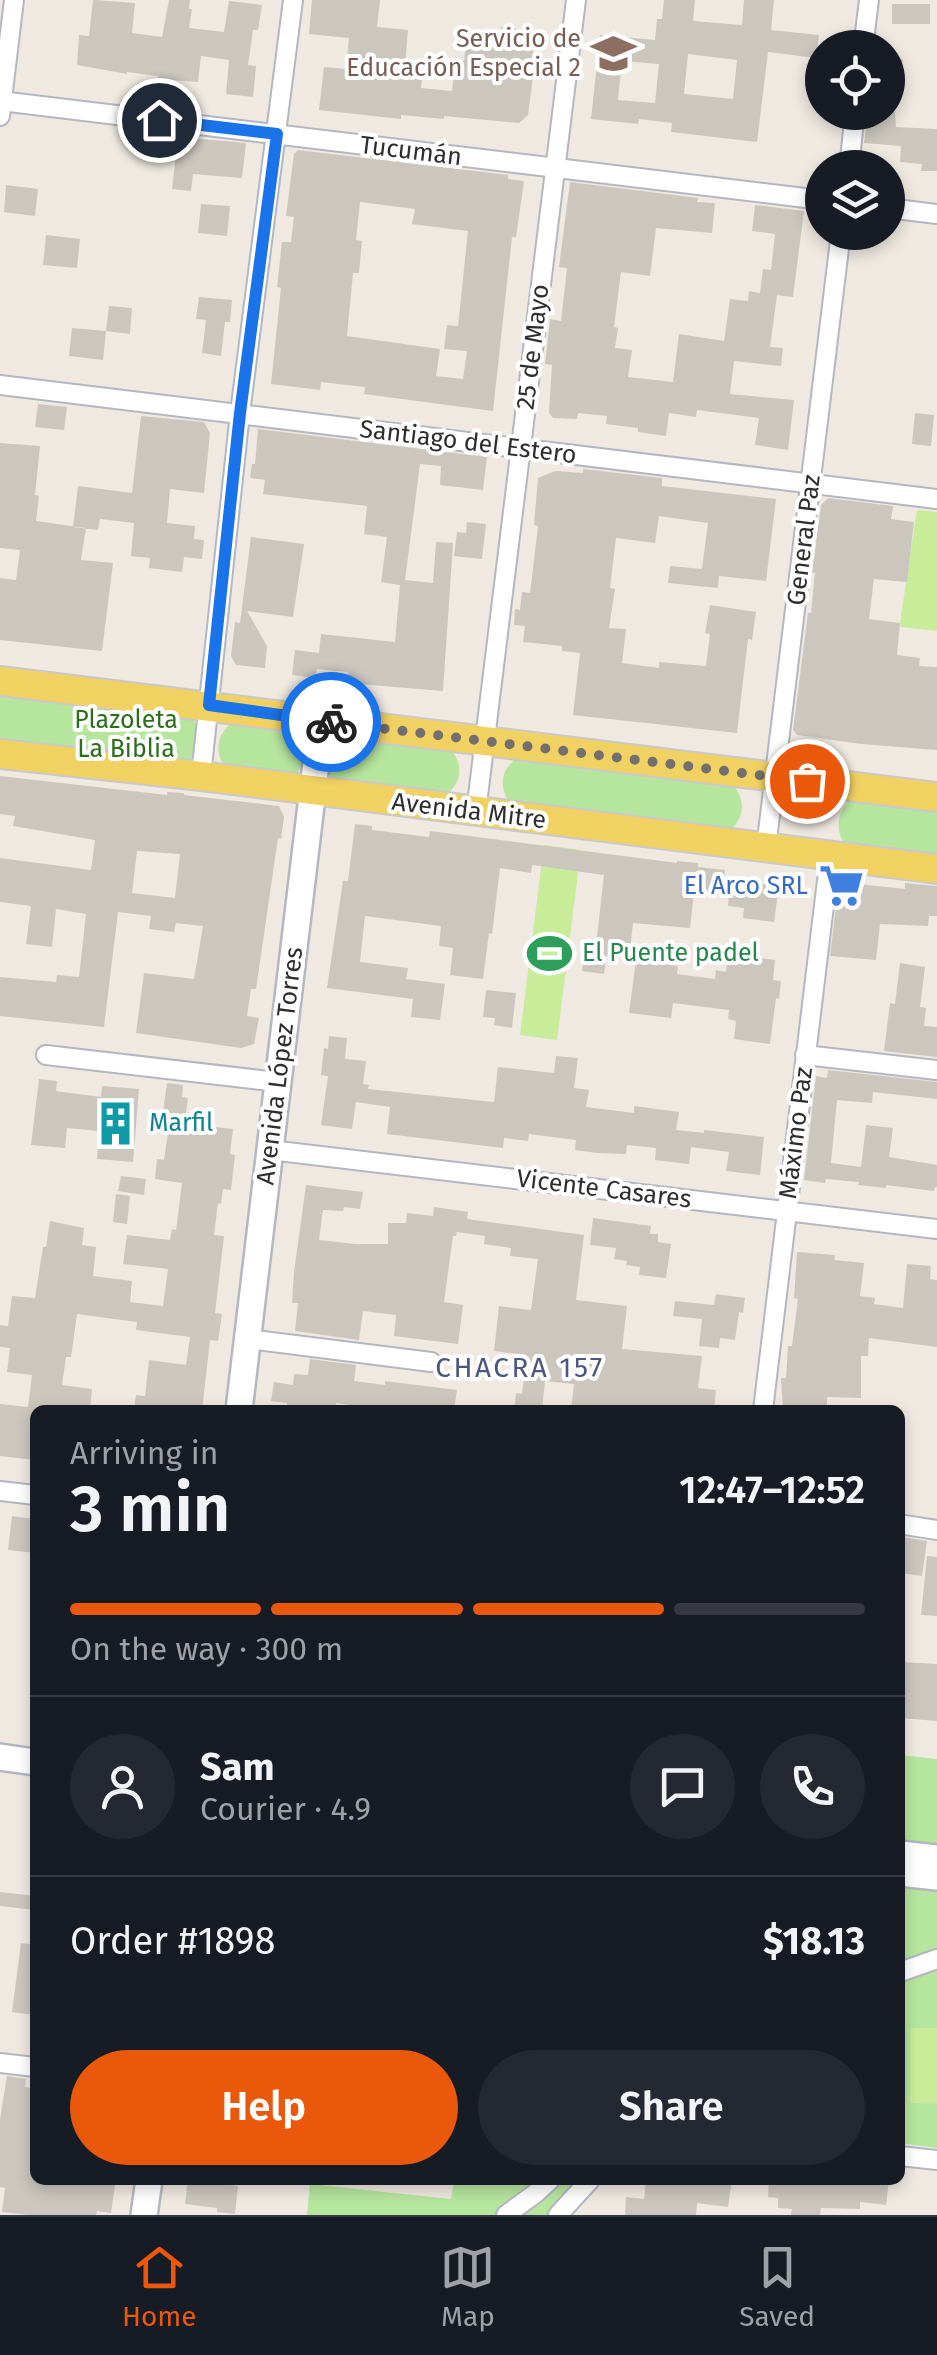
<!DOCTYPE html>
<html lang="en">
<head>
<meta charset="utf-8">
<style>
  :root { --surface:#171b24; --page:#242831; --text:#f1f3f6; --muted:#9ea1a6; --line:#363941; --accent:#ea580c }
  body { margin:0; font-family:"Fira Sans",sans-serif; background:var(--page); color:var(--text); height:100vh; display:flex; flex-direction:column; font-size:38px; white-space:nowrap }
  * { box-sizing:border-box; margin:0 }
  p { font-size:32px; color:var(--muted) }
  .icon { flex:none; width:55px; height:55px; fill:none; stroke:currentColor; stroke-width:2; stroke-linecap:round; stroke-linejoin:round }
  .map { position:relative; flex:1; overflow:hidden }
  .side { position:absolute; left:30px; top:1405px; width:875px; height:780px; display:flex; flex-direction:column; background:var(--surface); border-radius:15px; box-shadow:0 5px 15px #0003 }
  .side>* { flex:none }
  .fabs { position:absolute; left:805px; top:30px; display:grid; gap:20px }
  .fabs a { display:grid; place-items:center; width:100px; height:100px; border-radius:50%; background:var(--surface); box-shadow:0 5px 15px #0003; font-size:50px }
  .pin { position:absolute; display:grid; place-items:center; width:85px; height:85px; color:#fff; margin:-42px; border:5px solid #fff; border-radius:50%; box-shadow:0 2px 10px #0007 }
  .courier { position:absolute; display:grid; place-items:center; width:100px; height:100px; margin:-50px; border:8px solid #1a73e8; border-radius:50%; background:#fff; color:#222; box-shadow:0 2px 12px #0007 }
  .summary em { font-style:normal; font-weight:600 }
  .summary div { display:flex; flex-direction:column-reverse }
  .summary { display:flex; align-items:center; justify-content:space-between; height:170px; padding:0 40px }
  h1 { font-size:65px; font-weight:600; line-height:75px }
  .bar { display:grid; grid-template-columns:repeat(4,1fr); gap:15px 10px; align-content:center; height:120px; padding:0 40px }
  .bar i { height:12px; border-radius:8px; background:var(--line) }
  .bar .on { background:var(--accent) }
  .bar p { grid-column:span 4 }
  .line { display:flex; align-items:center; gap:25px; padding:0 40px; border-top:2px solid var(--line) }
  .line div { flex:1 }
  .round { display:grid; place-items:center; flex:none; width:105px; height:105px; border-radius:52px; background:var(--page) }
  .action { display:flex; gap:20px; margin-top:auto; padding:20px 40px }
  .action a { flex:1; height:115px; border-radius:60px; background:var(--accent); color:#fff; font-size:40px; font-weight:600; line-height:115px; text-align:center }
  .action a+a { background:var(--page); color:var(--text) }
  .menu { display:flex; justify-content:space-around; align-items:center; height:140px; border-top:2px solid var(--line); background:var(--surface); font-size:28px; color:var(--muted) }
  .menu a { display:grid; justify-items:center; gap:5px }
  .menu .on { color:var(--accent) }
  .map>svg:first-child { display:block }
  .green { fill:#b6e59e }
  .pitch { fill:#c9ec9a }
  .building { fill:#cbc7bf; fill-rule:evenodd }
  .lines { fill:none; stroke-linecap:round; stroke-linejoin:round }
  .street-casing { stroke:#b4b7c1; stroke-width:22 }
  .secondary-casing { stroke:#b4b7c1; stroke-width:30 }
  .primary-casing { stroke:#c9c9c9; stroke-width:32 }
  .street { stroke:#fff; stroke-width:18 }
  .secondary { stroke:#fff; stroke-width:25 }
  .primary { stroke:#f2d163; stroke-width:28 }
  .done { stroke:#726f6d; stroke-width:10; stroke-dasharray:0 18 }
  .route { stroke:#1a73e8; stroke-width:12 }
  .labels { text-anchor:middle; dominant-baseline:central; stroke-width:8; stroke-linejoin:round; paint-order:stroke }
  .education-label { font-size:25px; fill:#785e54; stroke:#fff; text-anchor:end }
  .street-label { font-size:25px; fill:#2e2e2e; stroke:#fff }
  .park-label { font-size:25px; fill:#2c6e1b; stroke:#fff }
  .shop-label { font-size:25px; fill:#366cbe; stroke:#fff; text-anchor:end }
  .leisure-label { font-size:25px; fill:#27864d; stroke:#fff; text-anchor:start }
  .culture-label { font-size:25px; fill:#0d838f; stroke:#fff; text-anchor:start }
  .neighbourhood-label { font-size:28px; letter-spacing:2.5px; fill:#4d5680; stroke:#fff }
</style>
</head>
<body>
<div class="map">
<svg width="937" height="2215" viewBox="0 0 937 2215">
  <rect width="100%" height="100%" fill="#efe9e1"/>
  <path class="green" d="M0,688L191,716C203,735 201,751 185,767L0,751Z
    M232,722L298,728C310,747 308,762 292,778L229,773C214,755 215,737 232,722Z
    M345,733L450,748C465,766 462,786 441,798L330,779L325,771L330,744Z
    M525,753L732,784C747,800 745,819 727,833L509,802C496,781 504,764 525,753Z
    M855,796L937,801V865L848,849C833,830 836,810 855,796Z
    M900,1755L937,1759V1848L900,1845Z
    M900,1884L937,1889V2148L900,2143Z
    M454,2180H593L561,2215H307L310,2184L451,2199Z"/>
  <path class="pitch" d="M917,510L937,512V631L901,627L900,623Z
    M544,845L581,850L557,1040L520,1035Z
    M910,2028H937V2103H910Z"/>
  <path class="building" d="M93,0L135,3L132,33L162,37L169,0H190L189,9H192L189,28L224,32L229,1L262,5L258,30H253L248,65L256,66L253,97L226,94L229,60L201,56L198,82L158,79V76L127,72V74L77,65L79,35L89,36Z
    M312,0H380L377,27L408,30L405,66L423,68L421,88L452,91L456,60L464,61L466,45L498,48L501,27L535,31L531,69H534L528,115L519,123L444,116V119L401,115V119L319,110L324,67L346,69L349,38L309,34Z
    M664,0H695L693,21L742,25L744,0H774L771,30L819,35L816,58L768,52L757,142L671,132L672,123L639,119L638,124L591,119L600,35L655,40L657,19H662ZM688,54L737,60L733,99L684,94ZM622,61L659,64L655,103L618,100Z
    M892,4H930V24H892Z
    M888,58L903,60L895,104H888Z
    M875,112H895L896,127L937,129V171H921L922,164L900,162L901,146L864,143L867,122H875Z
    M178,137L246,143L242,178L193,174L191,191L172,189Z
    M298,150L508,175V179L524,181L516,237H512L493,411L364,394L365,387L321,382L320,390L271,384L281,288L277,287L282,242H291L294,217L286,216L294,154ZM360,202L415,209L412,224L468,231L458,326L447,325L444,349L467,351L463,379L436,376L440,349L347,336L353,273H359L362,241L356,240Z
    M570,182L698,198L697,202L715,203L712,233L656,228L650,276L621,272L614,327L618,328L615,348L632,350L628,377L673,382L679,334L724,341L730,299L748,301L749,291L760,293L763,269L771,270L775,234L752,231L755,205L804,211L793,297L777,295L770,347L783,348L781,366L734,361L730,394L794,400L788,450L755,445L759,418L697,410L696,417L669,413L666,436L638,432V428L606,424L607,416L578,413L577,419L553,418L549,413L552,365L545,364L550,319L561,321L567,268L559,267Z
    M6,185L38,189L35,216L4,212Z
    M201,204L230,206L227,236L198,233Z
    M46,235L80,239L77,268L43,265Z
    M199,297L232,300L230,322H225L221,356L202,353L206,320L196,319Z
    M109,306L132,308L130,334L106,331Z
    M72,328L106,331L103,360L69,356Z
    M38,404L67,407L64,430L35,427Z
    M915,413L934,415L931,446L912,444Z
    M141,416L204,422L210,433L204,493L170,489L167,523L195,526L194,539L204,540L202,559L184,557L182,572L149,568L150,558L131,556L134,523L100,519L98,530L73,527L78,486L132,493Z
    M258,429L487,457L483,490L440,485L441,466L420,464L405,580L433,583L436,542L453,543L443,691L347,683L348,672L317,669L315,678L292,675L295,650L319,653L321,634L395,642L400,585L381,582L387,537L364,534L367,506L263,494L265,480L250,478L252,464H255Z
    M0,443L40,446L35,495L39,496L36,521L86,528L81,560L113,563L102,651L0,640V578L16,580L20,550L0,548Z
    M583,469L662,478V486L776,499L766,581L719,576L718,588L668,583L670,566L702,569L708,523L659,516L655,543L616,538L610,588L615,589L609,628L626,629L622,663L659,668V662L706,666L710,634L705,633L710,605L756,612L752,640L748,639L737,733L573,715L580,653L562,651V646L523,642L525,626L514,625L515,609L520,610L522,592L530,593L538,526L534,525L538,478L555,471L583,473Z
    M828,498L893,506L891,519L914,522L907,582L874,579L869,619L900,623L897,655L920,658L919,666L937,667V750L861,744L797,735L793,730L808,613H811L815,573H812L821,505Z
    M467,522L486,524L482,559L454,556L457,532L466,533Z
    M251,537L304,544L293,617L247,611L267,646L265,668L236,665L231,656L235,622L240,623Z
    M0,776L167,795V792L184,793V795L279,806L284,817L281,839L278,838L256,989H251L247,1016L259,1018L254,1044L241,1048L136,1033L144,973L194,979L203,926L176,923L174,932L149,929L151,916L118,912L104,1027L0,1016V977L56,982L57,975L79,977L86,914L56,909L52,947L26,944L31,906L0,902V858L91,870L95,840L13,826L15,816L0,814ZM137,851L180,854L175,898L132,893Z
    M355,824L372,826V830L429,837L430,831L677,863V861L698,863V867L725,870L724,879L779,886L774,922L743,918L744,908L728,906L729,896L694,892L690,928L633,923L629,959L595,954L604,875L532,865L531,873L500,868L492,934L489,933L483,979L450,975L453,948L439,946L441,926L365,916L360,962L408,968L406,979L445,984L440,1020L411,1017L413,999L327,988L343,881H348Z
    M839,882L905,889V883L937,886V916H929L928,926L880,924L876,960L830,956Z
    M728,954L775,960L773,980L781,981L779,999L776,998L770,1044L734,1039L736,1021L728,1019L729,1010L673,1003L671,1018L629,1013L636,960L678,966L677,974L715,979L716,970L726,972Z
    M584,956L606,958L604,974L582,971Z
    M900,963L925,967L920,1007L926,1008L924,1026L937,1027V1057L884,1051L890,1003L895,1004Z
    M486,990L516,993L512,1028L494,1025L495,1018L483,1017Z
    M329,1036L347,1038L345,1059L366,1061L363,1084L369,1085L368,1089L494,1102L498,1067L554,1073L556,1056L578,1058L574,1088L589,1090L586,1107L634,1113V1106L679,1112L676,1130L704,1133V1130L764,1137L760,1175L726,1171L729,1152L691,1147L689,1164L655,1160L656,1148L627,1145L626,1154L597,1153L575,1150L576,1140L529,1134L528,1141L504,1138L503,1148L387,1134L390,1107L356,1102L352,1129L321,1125L328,1076L321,1075L324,1048L328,1049Z
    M828,1070L937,1082V1099L873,1092L872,1103L837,1100L831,1163L861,1167L866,1125L893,1128L889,1157L937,1165V1187H935L934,1191L886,1185V1188L858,1185L859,1182L826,1179L825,1183L804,1180L816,1076L827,1078Z
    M39,1079L57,1081L56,1091L101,1097L102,1086L139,1089L133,1162L97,1159L99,1131L67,1128L65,1148L31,1145Z
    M167,1083L183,1085L182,1097L188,1098L185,1120L197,1122V1125L233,1129L230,1154L235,1155L231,1190L223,1189L221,1204L218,1203L214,1235L224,1236L215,1313L222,1314L218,1341L210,1340L202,1410H134L136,1395L145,1396L149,1360L186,1365L190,1337L136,1330L137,1322L77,1314L71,1357H66L62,1385L92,1389L90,1410H35V1460L0,1456V1404L28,1407L32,1375L7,1372L10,1348L0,1347V1325L8,1326L12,1296L35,1298L43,1247H46L50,1221L84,1228L82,1245L96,1247L93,1276L132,1281L130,1302L163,1306L168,1269L123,1264L127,1235L170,1240L172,1229L176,1230L182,1183L155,1179L157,1159L164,1160L171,1113L163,1112Z
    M121,1176L146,1179L144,1195L118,1191Z
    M306,1185L363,1192L360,1209L344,1207L343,1211L323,1210L319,1240L355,1244H388V1223H406L407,1213L433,1216L434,1207L468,1212L467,1219L584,1235L576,1300L627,1306L622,1349L702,1356L698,1388L716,1390L714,1410H571L574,1384L545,1381L542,1410H514L516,1393L522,1394L527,1355L494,1351L499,1306L531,1310L538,1259L510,1256L511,1248L484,1244L485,1236L457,1232L456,1236H453L444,1302L463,1305L458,1344L394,1336L396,1315L363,1311L359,1340L295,1331L298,1303H292L294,1272Z
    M116,1194L130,1196L127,1224L113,1222Z
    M593,1218L651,1226L650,1234H658V1242L671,1244L666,1278L639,1275L640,1267L626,1265L627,1261L614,1259L616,1248L590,1245Z
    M797,1252L835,1255L834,1260L864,1263L860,1296L875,1298L874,1304L903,1308L907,1264L931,1266L930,1279L937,1280V1347L869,1338L868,1356H861V1398L827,1397V1410H783L781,1378H786L788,1346H792L798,1299L794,1298Z
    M716,1294L745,1298L743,1313L739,1312L735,1340L720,1338L719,1348L699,1346L702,1319L673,1316L675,1301L714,1305Z
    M310,1359L356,1365L354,1381L385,1385V1381L457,1390L454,1410H381L336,1403L335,1410H286L287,1403L271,1401L274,1382L293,1385L294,1374L308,1375Z
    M12,1516L35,1519V1553L8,1550Z
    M902,1537L927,1541L922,1576L900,1573Z
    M927,1556L937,1557V1616L921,1615Z
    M900,1662L937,1664V1721L900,1718Z
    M0,1892L35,1896V1910L0,1906Z
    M21,1943L35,1945L33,1977H35V2015L12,2012Z
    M7,2076L26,2079L25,2087L35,2089V2180H71L115,2185L111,2213L97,2211L96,2215H28L2,2212L5,2188L0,2187V2119Z
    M188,2180L238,2186L235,2214L217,2212V2208L185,2204Z
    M646,2180H732L728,2207L697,2203L696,2215H625L626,2197L644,2199Z
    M769,2180H889L886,2205L860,2202V2209L821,2208L820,2215H791L792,2209L778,2208V2198L768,2197Z"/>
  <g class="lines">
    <defs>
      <path id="street" d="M863,48L869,0
        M0,101L822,200
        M0,116L14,0
        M849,168L855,112
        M888,208L937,214
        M0,385L937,499
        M201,776L240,413L293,0
        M476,812L576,0
        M766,848L841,232
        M46,1055L278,1082
        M805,1055L937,1070
        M270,1150L937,1229
        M248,1339L431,1362
        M763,1410L830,856
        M0,1491L35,1495
        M905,1525L937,1530
        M900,1972L937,1959
        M0,2063L35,2067
        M900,2156L937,2160
        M506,2215L536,2193L550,2180
        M558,2215L590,2180"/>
      <path id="secondary" d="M239,1410L321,721
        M0,1757L35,1762
        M900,1854L937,1858
        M900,1873L937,1877
        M144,2215L149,2180"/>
      <path id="primary" d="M0,681C313,717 625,759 937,797
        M0,754L201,776L937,869"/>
    </defs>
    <use href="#street" class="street-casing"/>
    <use href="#secondary" class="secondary-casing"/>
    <use href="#primary" class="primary-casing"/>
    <use href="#street" class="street"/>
    <use href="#secondary" class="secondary"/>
    <use href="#primary" class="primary"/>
  </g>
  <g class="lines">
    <path class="done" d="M331,722L807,781"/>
    <path class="route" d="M159,120L277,134L240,413L209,705L331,722"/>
  </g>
  <defs>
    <symbol id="school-bare" viewBox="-9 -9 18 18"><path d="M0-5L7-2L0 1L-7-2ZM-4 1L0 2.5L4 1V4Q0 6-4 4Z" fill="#8d6e63" stroke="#fff" stroke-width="2.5" paint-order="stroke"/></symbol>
    <symbol id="supermarket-bare" viewBox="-9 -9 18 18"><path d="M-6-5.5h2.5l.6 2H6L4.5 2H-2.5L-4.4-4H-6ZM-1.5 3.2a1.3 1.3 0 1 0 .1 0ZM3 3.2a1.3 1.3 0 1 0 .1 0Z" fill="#3f7fe0" stroke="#fff" stroke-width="2.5" paint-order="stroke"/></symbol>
    <symbol id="stadium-bare" viewBox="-9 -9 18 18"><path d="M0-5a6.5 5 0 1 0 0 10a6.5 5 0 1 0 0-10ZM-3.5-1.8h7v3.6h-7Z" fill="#2e9e5b" stroke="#fff" stroke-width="2.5" paint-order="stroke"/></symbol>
    <symbol id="building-bare" viewBox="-9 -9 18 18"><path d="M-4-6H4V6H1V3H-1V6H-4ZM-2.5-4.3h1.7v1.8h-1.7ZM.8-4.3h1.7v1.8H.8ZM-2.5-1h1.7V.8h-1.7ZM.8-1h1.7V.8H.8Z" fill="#0f9aa8" stroke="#fff" stroke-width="2.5" paint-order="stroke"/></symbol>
  </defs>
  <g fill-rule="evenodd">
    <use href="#school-bare" x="582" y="22" width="63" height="63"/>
    <use href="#supermarket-bare" x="810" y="854" width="63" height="63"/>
    <use href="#stadium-bare" x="518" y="922" width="63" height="63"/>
    <use href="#building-bare" x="84" y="1092" width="63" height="63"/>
  </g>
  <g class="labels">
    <g class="education-label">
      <text x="581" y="39">Servicio de<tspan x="581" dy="29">Educación Especial 2</tspan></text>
    </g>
    <g class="street-label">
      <text transform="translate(411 151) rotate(7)">Tucumán</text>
      <text transform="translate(533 347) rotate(-83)">25 de Mayo</text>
      <text transform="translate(468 442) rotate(7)">Santiago del Estero</text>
      <text transform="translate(804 540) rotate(-83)">General Paz</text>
      <text transform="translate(469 811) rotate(7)">Avenida Mitre</text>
      <text transform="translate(280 1066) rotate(-83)">Avenida López Torres</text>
      <text transform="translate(796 1133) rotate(-83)">Máximo Paz</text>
      <text transform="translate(604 1189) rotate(7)">Vicente Casares</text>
    </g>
    <g class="park-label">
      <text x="126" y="720">Plazoleta<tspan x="126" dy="29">La Biblia</tspan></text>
    </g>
    <g class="shop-label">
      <text x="808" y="886">El Arco SRL</text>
    </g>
    <g class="leisure-label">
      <text x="582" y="953">El Puente padel</text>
    </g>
    <g class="culture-label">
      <text x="149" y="1123">Marfil</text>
    </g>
    <g class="neighbourhood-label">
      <text x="520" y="1367">CHACRA 157</text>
    </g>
  </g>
</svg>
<div class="fabs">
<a><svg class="icon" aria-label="locate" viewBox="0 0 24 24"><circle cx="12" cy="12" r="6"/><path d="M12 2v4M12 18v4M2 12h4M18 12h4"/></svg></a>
<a><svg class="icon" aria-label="layers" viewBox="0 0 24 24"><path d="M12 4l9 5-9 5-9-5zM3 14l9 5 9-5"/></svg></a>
</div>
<div class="pin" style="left:807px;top:781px;background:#ea580c"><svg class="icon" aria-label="bag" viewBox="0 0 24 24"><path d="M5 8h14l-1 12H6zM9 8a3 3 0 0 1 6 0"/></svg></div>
<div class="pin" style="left:159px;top:120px;background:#1f2937"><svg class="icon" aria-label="home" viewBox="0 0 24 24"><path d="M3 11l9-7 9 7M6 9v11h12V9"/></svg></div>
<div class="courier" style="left:331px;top:722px"><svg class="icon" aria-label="bike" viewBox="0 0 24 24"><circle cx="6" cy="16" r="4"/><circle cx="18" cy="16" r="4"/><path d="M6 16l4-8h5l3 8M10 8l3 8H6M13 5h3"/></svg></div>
<section class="side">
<div class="summary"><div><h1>3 min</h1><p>Arriving in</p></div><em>12:47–12:52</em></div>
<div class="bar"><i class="on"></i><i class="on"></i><i class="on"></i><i></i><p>On the way · 300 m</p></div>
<div class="line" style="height:180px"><a class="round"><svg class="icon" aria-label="person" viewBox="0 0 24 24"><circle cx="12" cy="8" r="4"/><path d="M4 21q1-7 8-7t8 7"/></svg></a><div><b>Sam</b><p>Courier · 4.9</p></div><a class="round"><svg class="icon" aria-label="chat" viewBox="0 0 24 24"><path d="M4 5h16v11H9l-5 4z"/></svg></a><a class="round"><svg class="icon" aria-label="phone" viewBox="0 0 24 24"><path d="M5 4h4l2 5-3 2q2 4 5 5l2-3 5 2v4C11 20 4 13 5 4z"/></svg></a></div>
<div class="line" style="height:130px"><div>Order #1898</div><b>$18.13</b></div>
<div class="action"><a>Help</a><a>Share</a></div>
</section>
</div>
<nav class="menu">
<a class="on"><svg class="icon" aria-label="home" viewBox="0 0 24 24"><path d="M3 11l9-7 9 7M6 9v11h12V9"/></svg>Home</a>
<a><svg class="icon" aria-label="map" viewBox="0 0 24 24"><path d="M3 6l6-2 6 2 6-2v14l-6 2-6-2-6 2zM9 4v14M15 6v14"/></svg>Map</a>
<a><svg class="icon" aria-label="saved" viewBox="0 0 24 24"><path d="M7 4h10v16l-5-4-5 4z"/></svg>Saved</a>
</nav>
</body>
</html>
